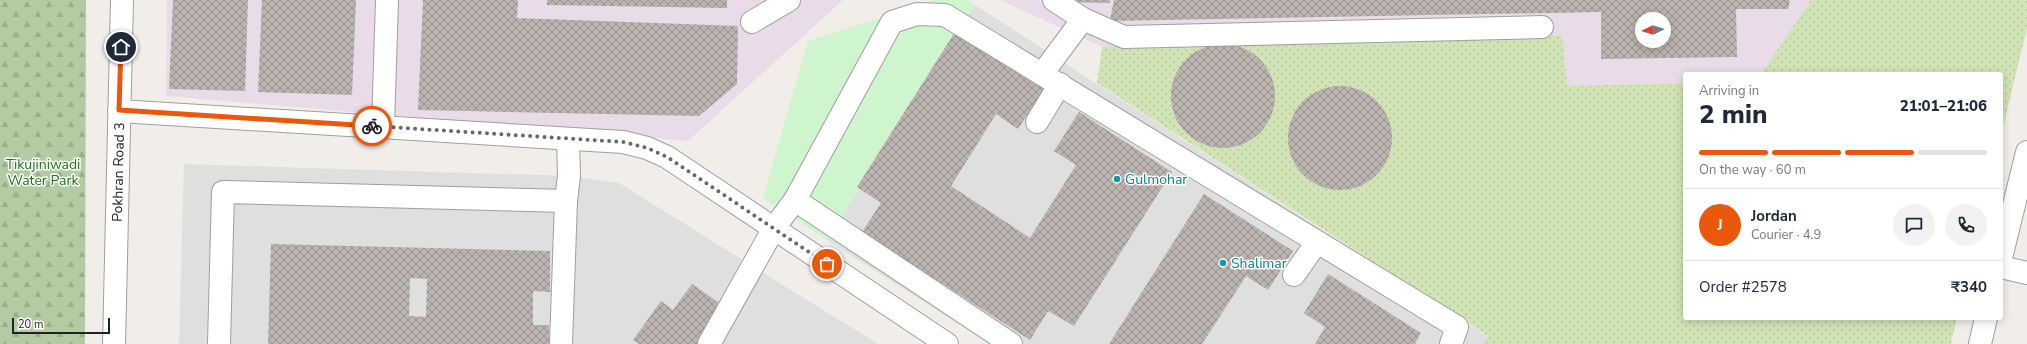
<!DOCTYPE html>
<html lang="en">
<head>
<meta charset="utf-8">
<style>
  :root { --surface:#fff; --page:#f2f2f3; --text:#1f2937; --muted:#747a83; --line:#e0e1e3; --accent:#ea580c }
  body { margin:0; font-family:"Nunito Sans",sans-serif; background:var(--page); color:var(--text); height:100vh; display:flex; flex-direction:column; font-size:15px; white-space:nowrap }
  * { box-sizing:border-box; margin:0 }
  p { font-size:13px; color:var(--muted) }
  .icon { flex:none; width:22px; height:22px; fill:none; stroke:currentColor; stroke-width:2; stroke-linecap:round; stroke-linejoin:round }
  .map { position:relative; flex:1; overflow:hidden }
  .sheet { position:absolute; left:1683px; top:72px; width:320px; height:248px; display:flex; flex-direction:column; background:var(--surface); border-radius:4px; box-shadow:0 2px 10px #0003 }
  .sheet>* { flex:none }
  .needle { width:26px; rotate:265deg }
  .buttons { position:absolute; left:1635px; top:12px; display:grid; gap:8px }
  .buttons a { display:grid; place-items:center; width:36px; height:36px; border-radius:50%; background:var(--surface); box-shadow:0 2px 10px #0003; font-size:20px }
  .scale { position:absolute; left:12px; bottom:10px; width:98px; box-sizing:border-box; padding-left:4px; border:2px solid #222; border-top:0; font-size:11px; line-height:14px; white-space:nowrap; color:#222; -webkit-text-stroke:3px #fff; paint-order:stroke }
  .pin { position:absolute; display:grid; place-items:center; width:34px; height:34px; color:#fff; margin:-17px; border:2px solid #fff; border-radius:50%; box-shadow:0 1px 4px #0007 }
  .courier { position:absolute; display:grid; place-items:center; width:40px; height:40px; margin:-20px; border:3px solid #ea580c; border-radius:50%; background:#fff; color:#222; box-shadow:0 1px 5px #0007 }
  .overview em { font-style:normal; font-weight:800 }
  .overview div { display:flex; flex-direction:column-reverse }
  .overview { display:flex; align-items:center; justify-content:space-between; height:68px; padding:0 16px }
  h1 { font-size:26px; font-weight:800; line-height:30px }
  .bar { display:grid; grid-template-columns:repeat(4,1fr); gap:6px 4px; align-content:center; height:48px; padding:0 16px }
  .bar i { height:5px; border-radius:3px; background:var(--line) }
  .bar .current { background:var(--accent) }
  .bar p { grid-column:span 4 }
  .line { display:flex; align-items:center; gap:10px; padding:0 16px; border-top:1px solid var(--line) }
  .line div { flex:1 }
  .round { display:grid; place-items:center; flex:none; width:42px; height:42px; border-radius:21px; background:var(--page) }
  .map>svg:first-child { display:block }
  .residential { fill:#e0dfdf }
  .industrial { fill:#e9dce8; fill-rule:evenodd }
  .grass { fill:url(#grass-dots) }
  .forest { fill:url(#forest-firs) }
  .park { fill:#cef5cd }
  .building { fill:url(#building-cross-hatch); fill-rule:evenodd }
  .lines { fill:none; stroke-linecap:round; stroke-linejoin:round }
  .minor-casing { stroke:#9f9f9f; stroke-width:24 }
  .minor { stroke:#fff; stroke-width:22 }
  .done { stroke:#6a6968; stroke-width:4; stroke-dasharray:0 7.2 }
  .route { stroke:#ea580c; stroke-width:5 }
  .culture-dot { fill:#0f9aa8; stroke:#fff; stroke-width:1.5 }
  .labels { text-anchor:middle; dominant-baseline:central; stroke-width:3; stroke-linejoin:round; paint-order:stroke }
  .park-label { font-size:14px; fill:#1a7719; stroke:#fff }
  .street-label { font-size:14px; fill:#222; stroke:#fff }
  .culture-label { font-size:14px; fill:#0d838f; stroke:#fff; text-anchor:start }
</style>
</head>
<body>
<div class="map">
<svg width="2027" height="344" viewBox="0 0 2027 344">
  <defs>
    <pattern id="grass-dots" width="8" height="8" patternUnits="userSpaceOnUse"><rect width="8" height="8" fill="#d1e4b6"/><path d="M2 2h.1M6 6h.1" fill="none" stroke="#b3c39c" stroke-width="1.8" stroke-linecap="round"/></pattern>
    <pattern id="forest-firs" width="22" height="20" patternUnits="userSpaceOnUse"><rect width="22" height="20" fill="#b3cba3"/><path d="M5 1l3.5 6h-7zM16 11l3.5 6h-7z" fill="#9aae8c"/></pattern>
    <pattern id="building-cross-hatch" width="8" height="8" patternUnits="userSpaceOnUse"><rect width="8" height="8" fill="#bab3af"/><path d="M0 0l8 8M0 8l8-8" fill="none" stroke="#97918e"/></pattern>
  </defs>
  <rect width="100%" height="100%" fill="#f1eeea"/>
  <path class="residential" d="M975,5L1488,337L1484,344H990L827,240Z
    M184,164L569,176L619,183L878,344H179Z"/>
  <path class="industrial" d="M167,0H843L688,141L166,96Z
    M1000,0H1811L1761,74H1685V83L1566,86L1562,35L1102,47ZM1642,19H1664V41H1642Z"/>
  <path class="grass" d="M1811,0H2027V28L2001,136V74H1761Z
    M1562,35L1567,86L1685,83V318H1957L1951,344H1484L1488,336L1097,83L1102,47Z"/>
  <path class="forest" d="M0,0H86L85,344H0Z"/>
  <path class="park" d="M935,0H968L975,5L827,240L763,198L808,41Z"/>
  <path class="building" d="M173,0H248L245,91L169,89Z
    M262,0H356L352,95L258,92Z
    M423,0H518L517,18L738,26L737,84L699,116L418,110Z
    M547,0H727V8L547,5Z
    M1062,0H1110V3L1062,2Z
    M1114,0H1790L1788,9H1736L1737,57L1601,59V12L1110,21ZM1642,19H1664V41H1642Z
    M955,32L1044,89L1018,129L996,114L951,186L1030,238L1076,165L1054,151L1079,112L1172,172L1074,326L1048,311L1030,340L862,232L881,203L857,187Z
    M1171 96a52 52 0 1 1 104 0a52 52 0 1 1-104 0Z
    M1288 138a52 52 0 1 1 104 0a52 52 0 1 1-104 0Z
    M1204,194L1293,251L1268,290L1246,276L1202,344H1109Z
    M271,244L550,251V292L533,291V325H549V344H268ZM410,278L427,279L426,317L409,316Z
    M1328,274L1421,333L1415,344H1315L1325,327L1304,313Z
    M692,284L728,309L703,344H639L633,340L661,301L673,310Z"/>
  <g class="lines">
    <defs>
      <g id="minor">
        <path d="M1054,0L1083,19L1124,37L1542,27"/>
        <path d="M752,22L789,0"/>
        <path d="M1042,74L1083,19"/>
        <path d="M119,111L623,142L647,148L667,157L947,344"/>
        <path d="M1037,122L1060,84"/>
        <path d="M383,127L387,0"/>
        <path d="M795,200L892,22L917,14L945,15L1457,327L1451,344"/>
        <path d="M2001,258L2027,152"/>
        <path d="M2001,267L2027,273"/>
        <path d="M1294,275L1317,242"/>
        <path id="s1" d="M114,344L122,0"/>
        <path d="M219,344L223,192L566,201"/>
        <path d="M561,344L566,201L569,176L568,139"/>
        <path d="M709,344L774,228L795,200L1011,344"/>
        <path d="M1980,344L1986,318"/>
      </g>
    </defs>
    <use href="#minor" class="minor-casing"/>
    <use href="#minor" class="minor"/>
  </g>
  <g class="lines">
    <path class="done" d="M372,126L623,142L647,148L667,157L827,264"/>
    <path class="route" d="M121,47L119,110L372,126"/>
  </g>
  <g class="culture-dot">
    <circle cx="1117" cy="179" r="4"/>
    <circle cx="1223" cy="263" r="4"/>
  </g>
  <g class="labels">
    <g class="park-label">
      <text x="43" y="164">Tikujiniwadi<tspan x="43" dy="16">Water Park</tspan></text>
    </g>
    <g class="street-label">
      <text stroke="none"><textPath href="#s1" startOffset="172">Pokhran Road 3</textPath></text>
    </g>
    <g class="culture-label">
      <text x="1125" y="179">Gulmohar</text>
      <text x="1231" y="263">Shalimar</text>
    </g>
  </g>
</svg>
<div class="buttons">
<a><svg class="needle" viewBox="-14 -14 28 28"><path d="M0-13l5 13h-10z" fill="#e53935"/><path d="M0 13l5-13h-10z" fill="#747a83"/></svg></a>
</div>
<div class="scale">20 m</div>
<div class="pin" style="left:827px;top:264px;background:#ea580c"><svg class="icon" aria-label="bag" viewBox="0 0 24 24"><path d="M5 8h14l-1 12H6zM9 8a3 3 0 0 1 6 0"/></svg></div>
<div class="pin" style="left:121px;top:47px;background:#1f2937"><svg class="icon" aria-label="home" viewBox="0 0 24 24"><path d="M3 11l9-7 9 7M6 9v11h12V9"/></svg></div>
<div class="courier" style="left:372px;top:126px"><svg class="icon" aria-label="bike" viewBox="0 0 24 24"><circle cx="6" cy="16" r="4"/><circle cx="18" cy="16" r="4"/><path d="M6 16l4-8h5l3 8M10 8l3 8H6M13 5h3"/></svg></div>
<section class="sheet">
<div class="overview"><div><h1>2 min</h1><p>Arriving in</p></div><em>21:01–21:06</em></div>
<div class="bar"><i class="current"></i><i class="current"></i><i class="current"></i><i></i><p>On the way · 60 m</p></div>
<div class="line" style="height:72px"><b class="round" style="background:var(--accent);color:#fff">J</b><div><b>Jordan</b><p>Courier · 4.9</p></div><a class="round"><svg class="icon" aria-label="chat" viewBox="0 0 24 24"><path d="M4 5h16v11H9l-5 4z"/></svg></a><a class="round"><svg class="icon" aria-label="phone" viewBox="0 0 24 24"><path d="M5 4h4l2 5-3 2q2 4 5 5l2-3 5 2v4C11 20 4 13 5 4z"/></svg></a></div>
<div class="line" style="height:52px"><div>Order #2578</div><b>₹340</b></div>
</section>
</div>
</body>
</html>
